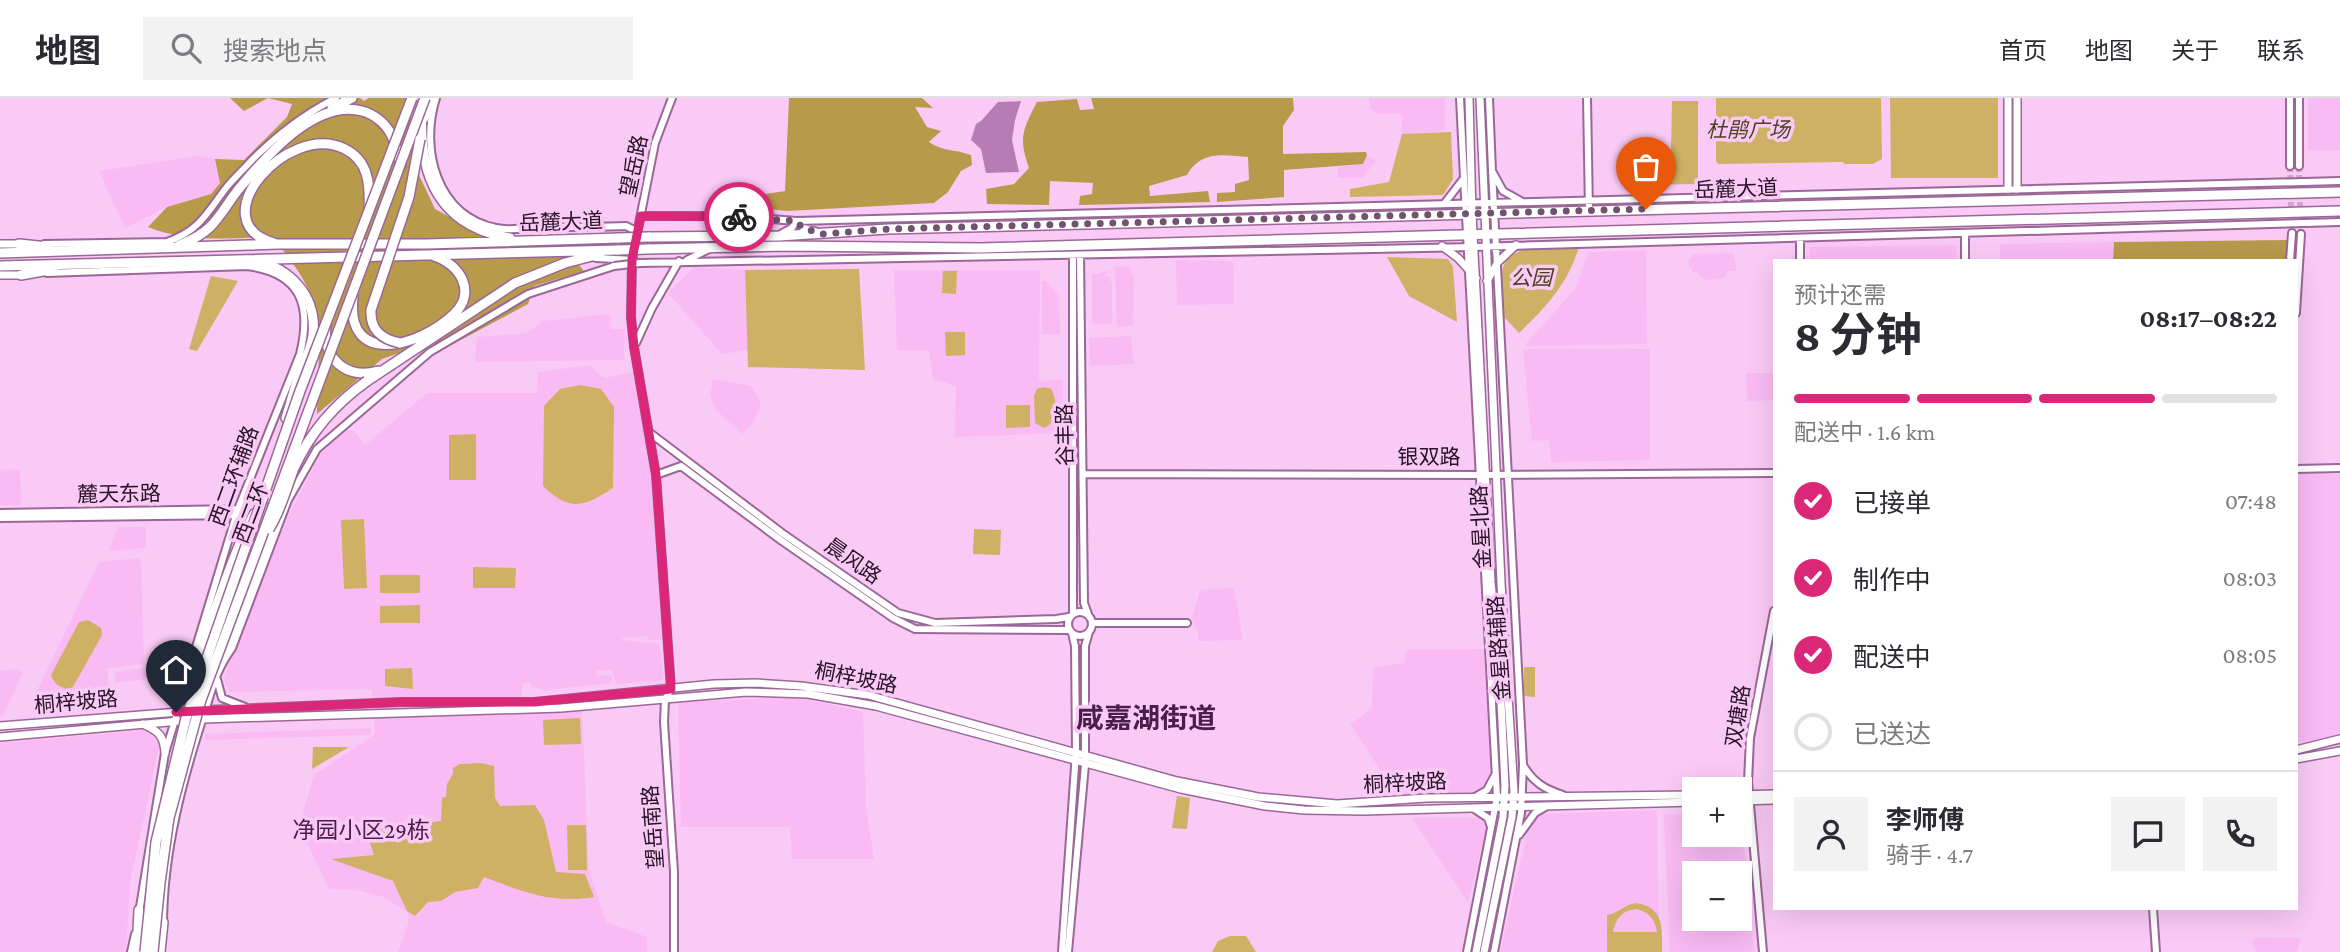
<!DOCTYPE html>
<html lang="zh">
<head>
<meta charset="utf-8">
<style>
  :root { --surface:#fff; --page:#f2f2f3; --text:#2b2b33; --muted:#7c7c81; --line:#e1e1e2; --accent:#db2777 }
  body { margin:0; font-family:"Crimson Pro","Noto Sans SC",serif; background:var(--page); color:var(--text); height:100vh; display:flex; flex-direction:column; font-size:26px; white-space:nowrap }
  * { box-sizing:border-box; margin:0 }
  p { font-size:23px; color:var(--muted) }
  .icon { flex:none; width:38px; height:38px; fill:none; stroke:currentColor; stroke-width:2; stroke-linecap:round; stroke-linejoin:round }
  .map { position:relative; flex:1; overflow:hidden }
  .sheet { position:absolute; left:1773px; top:161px; width:525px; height:651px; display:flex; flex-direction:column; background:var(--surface); border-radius:0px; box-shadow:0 7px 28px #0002 }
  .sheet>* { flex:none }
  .controls { position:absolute; left:1682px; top:679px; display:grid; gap:14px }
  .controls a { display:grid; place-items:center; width:70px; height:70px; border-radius:0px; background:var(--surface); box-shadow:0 7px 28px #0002; font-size:35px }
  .pin { position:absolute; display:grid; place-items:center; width:60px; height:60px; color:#fff; margin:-72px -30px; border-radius:50% 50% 50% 0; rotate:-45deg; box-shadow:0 0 7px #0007 }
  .pin .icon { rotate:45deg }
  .courier { position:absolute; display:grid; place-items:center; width:70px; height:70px; margin:-35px; border:5px solid #db2777; border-radius:50%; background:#fff; color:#222; box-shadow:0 2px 9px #0007 }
  .head em { font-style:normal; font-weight:700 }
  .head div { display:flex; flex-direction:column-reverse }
  .head { display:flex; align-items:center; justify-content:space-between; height:119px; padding:0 21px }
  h1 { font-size:46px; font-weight:700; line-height:52px }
  .bar { display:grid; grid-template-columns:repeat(4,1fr); gap:10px 7px; align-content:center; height:84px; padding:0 21px }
  .bar i { height:9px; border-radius:5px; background:var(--line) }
  .bar .on { background:var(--accent) }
  .bar p { grid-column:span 4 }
  .line { display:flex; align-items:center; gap:18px; padding:0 21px; border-top:2px solid var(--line) }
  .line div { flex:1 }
  .round { display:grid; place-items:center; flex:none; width:74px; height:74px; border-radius:0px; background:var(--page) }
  ol { padding:0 21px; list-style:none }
  li { display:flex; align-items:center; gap:21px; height:77px }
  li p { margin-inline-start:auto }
  li .icon { padding:7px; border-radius:50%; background:var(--accent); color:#fff; stroke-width:4 }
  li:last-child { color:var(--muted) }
  li i { width:38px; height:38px; border:4px solid var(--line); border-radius:50% }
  header { display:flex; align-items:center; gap:42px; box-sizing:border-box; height:98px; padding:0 35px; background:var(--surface); border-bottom:2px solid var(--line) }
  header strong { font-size:33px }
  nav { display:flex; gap:38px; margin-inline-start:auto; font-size:24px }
  .search { width:490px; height:63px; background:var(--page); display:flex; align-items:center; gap:18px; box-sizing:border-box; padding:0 24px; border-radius:0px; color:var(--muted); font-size:26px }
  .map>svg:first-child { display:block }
  .built { fill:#fabbf5; fill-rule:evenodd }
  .green { fill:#ceb164; fill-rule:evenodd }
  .forest { fill:#b89a4b }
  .water { fill:#b87cb4 }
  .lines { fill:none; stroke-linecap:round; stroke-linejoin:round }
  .minor-tunnel { stroke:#cfa5cc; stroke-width:6; stroke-dasharray:6 3; stroke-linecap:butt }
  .minor-casing { stroke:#9b6798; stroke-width:10 }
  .major-casing { stroke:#9b6798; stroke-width:10 }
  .highway-casing { stroke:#9b6798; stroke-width:12 }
  .minor { stroke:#fff; stroke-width:6 }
  .major { stroke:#fff; stroke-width:7 }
  .highway { stroke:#fff; stroke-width:9 }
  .minor-bridge-casing { stroke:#9b6798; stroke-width:10; stroke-linecap:butt }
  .highway-bridge-casing { stroke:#9b6798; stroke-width:12; stroke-linecap:butt }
  .minor-bridge { stroke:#fff; stroke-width:6 }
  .highway-bridge { stroke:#fff; stroke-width:9 }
  .done { stroke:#71536f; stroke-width:7; stroke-dasharray:0 12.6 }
  .route { stroke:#db2777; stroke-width:9 }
  .labels { text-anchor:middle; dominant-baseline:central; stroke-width:7; stroke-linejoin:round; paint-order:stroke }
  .park-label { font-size:21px; font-style:italic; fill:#4d401e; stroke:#f9caf5 }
  .street-label { font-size:21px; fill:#281327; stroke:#f9caf5 }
  .neighbourhood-label { font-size:23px; fill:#4b1d4a; stroke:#f9caf5 }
  .district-label { font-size:28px; font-weight:bold; fill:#4b1d4a; stroke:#f9caf5 }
</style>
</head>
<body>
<header>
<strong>地图</strong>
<div class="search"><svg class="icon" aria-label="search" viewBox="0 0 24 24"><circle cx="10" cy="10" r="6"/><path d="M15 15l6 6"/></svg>搜索地点</div>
<nav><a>首页</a><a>地图</a><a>关于</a><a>联系</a></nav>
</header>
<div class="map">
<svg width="2340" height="854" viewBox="0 0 2340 854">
  <rect width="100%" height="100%" fill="#f9caf5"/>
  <path class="built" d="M1369,0H1445V33L1402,36V16H1379L1370,11Z
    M2308,0H2340V52H2308Z
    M1367,57L1376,63L1362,80H1338V69L1363,66Z
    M197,58L215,61L220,85L211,96L167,109L125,130L99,73Z
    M2114,144V163H2000V146Z
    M1956,147L1957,163H1810V149Z
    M1646,152L1647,246L1524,248L1576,190L1588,154Z
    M1733,155L1737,173H1726L1727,177L1720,181L1707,182L1699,177L1698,174H1692V169L1689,168V160H1692V156Z
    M1176,162L1233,163L1234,206L1177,207Z
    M1130,168L1134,183L1133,227L1117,229L1115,169Z
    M694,169L745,172L748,252L722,256L668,195Z
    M894,172H1040L1039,283L1063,282L1062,335L955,339L956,288L933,281L929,252H897Z
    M1111,172L1103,178H1109L1112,186V226H1092V177Z
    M1042,183H1046L1059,197L1060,237L1042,236Z
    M610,216L611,231H625L624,262L475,264L477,239L527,235L543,223Z
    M1131,238L1134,266L1090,268L1089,240Z
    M1523,251H1650V362L1551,364L1549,342L1532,343Z
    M589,267L604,280L633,274L652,376L663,542H650L647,538L622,540L623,542L659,546L664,582L616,586L612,572L596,573L597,578L611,577L612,585L545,592L532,589L530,584L522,586V615L582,612L589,771L606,824L647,839V854H398L409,823L408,814L381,798L356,792L329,791L299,728L314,677L375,636L372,591L231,594L225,586L224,579L286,423L321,355L342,335L347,332H353L365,347L427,295H537L538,274Z
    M1746,275H1774V302L1747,303Z
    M713,281L751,288L761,305L755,322L742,336L716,312L710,297Z
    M20,371L21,407H0V372Z
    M2296,376H2340V639L2296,645Z
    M118,429H146V450L109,453Z
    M141,460L144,566L107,570L109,589L35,597L99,464Z
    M1234,490L1243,542L1198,543V535L1192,521L1200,492Z
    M1487,551L1493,678L1482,694L1383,697V676L1350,626L1372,611L1373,570L1404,565L1406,552Z
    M157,568L159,579L115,585V574Z
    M16,571L23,574L3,618L0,619V573Z
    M775,600L810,602L863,614L866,709L874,761H792L790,729H681L678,604Z
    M371,630V637L205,642V636Z
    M156,631L164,635L157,658L130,785L126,854H0V645Z
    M1657,712L1659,854H1500L1530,721L1544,716Z
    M1694,715V737H1740V716L1742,720L1754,854H1670L1664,717ZM1694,775H1740V821H1694Z
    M1412,720H1489L1468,804Z
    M2254,840H2301L2297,854H2257L2252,846Z"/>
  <path class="green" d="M1716,0H1881L1882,61L1873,66H1844L1843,64L1718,66L1716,63Z
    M1890,0H1998V80H1891Z
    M1672,3H1698V86L1637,87V61L1671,51Z
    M1451,34L1453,81L1443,97L1350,99V91L1389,84L1402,36Z
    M1579,149C1567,187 1547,208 1519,235L1504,219C1503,205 1500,188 1502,174C1507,142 1555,150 1579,149Z
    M1387,159L1448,161L1453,169L1457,224L1409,198Z
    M859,171L865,272L748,269L745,172Z
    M943,173H957L956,196L942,195Z
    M211,178L238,183L197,253L189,251Z
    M945,234H965V257L946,258Z
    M580,287L601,291L614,309L613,390C584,409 570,414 543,388L544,308L560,291Z
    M1044,289L1051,291C1058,303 1059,325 1044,330L1035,325L1034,298L1037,291Z
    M1006,307H1030V329L1006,330Z
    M476,336V382H449V337Z
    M364,421L367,490L344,491L341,422Z
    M974,431L1001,432L1000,457L973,456Z
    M473,469L516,470L515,490H473Z
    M380,477H420V495H380Z
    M420,507V525H380V508Z
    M88,522L101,530L102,537L73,589L67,591C58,588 54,586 51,577L79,524Z
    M1524,569H1535V599L1524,598Z
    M412,570L413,591L385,588V571Z
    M580,620L581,646L544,647L543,622Z
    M313,649H349L312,671Z
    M481,665L494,668L495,700L500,708L535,707L544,722L556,774L585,776L594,799C552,806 524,794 484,779L478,790L455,794L441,803L428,804L415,818L407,813L393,783L331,761L374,757L369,742L378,731L441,723L442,700L446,699L447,686L453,676V670L460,666Z
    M1177,698L1190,700L1187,731L1172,730Z
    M567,727H586L587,772H568Z
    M1635,805C1665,809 1662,830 1662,854H1607V817C1617,816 1624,807 1635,805ZM1636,811C1649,814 1655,821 1657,834H1613C1616,821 1621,813 1636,811Z
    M1230,838H1246L1256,854H1212L1218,843Z"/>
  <path class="forest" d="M230,0H360L364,3L369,0H408L419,77L435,111L481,136L571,157L584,173L534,188L528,206L442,252L434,243L382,261L317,316C317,285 323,232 313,203C305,179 288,159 273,139C231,140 187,145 148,129L167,109L211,96L220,85L215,61L244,62L287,19L292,6L268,0L244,13Z
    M789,0H922L933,10L915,9L927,29L941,33L929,44C945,54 954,51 971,57L972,67L961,73L948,94L934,105L787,113L749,109L740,100L785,93Z
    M1091,0H1293L1294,12L1283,28V56L1366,54L1367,57L1363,66L1284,72V99L1217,104V95L1235,94V86L1249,82L1248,59C1224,57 1201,52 1187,77L1149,88L1150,98L1208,93L1210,104L1079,107L1080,98L1092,96L1093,85L1050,83L1049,107L987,106L986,91L1014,86L1029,70C1018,40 1023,31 1037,4L1077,1L1080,12L1094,11Z
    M2288,142L2286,163H2113L2114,144Z"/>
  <path class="water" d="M1021,3L1015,22L1012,42L1019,74L986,75L981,51L971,42L976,26L981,23L998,4Z"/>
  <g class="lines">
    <path class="minor-tunnel" d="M2290,68L2292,135
      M2299,68L2301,136"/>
    <defs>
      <path id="minor" d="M436,0C420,51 436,117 496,130C509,133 525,130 539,129C568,129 597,129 626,128L638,134
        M672,0L655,45L632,161L631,219L634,249L656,377L671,591L665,602L664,624L674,774V854
        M1489,0L1492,73L1503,93L1521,103
        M1587,0L1589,113
        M2290,0V68
        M2299,0V68
        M1492,73L1523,666L1521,715L1494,854
        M1464,80L1497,699L1467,854
        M1444,106L1464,80L1460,0
        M641,118H733L796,123L2340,83
        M1965,135V163
        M781,136L792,130L796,123L803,130L818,134
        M1800,140V163
        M44,146L167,144C200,132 206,116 226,90C234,80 244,71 252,62C276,38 306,15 336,0
        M1080,157L1084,505L1088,516
        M1073,158V515
        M596,160L634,162
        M687,162L709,151
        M2290,163L2292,135
        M640,165L1474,149L2340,124
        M47,175L247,168C301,175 312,207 300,256L238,411L192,562
        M2296,215L2301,136
        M636,245L652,210L679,163
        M650,335L782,435L898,515L935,525L1056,521L1069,519
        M2296,371L2340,370
        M1083,376L1485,377L1774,375
        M656,377L681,368L782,443L893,520L915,531L1069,532
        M243,399L279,402
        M0,415L238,411
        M0,420L237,417
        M1068 526a12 12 0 1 1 24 0a12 12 0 1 1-24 0Z
        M1092,525H1187
        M217,581L222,600L245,609
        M1523,667C1533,684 1544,691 1563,697
        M1475,699L1487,692L1495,677
        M1473,710L1488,720L1491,729
        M1519,737L1535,715L1547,708
        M2153,810L2156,854
        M139,815L165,655L190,573
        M163,828C163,753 183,680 206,610C213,587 217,571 232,550L288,402L317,351L430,254L528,196L614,168
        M131,854L135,836
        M1062,854L1076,654L1075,548L1072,535
        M1068,854L1085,667V548L1089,534
        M1763,854L1748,684L1750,640L1774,513"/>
      <path id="major" d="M1469,0L1472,116L1491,484L1499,562L1505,688L1503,719L1476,854
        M1480,0L1501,485L1514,694L1512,719L1484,854
        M2008,0V91
        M2017,0V91
        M0,146H19
        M1442,148L1458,160L1476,180
        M0,177H21
        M1487,183L1498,164L1516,147
        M143,626C158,633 164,637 165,655
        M0,628L205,612L401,604H534L714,586L756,585L801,588L868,597L1177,683L1258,699L1337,706L1426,700L1694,697
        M0,639L202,621L561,610L746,594L808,596L876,608L1181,691L1265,708L1304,712L1363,713L1694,704
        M2296,652L2340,641
        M2296,661L2340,653
        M1740,697L1774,696
        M1740,703L1774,702"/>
      <path id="highway" d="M332,10L352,0
        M422,11C418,77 439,128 510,140
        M424,20L431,0
        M648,139L779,138L888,131L2340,94
        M274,145C199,124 288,22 345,51C369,63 370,87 369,111
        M19,146L48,149
        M178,148C190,143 201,138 210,129C223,116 231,99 243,86C270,54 317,1 362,13C374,16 385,25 391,36C396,45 398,57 401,67
        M648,151L787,148L980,150L2340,113
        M0,155L279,146H427L619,140
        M255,163C290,170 317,198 313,237C311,253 302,268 297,283C293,296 290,308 286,320
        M0,168L619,152
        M21,177L54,171
        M353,199C345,271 421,248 454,216C477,194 460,166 434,158
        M326,228C322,261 347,282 378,273
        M367,283L515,185L565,165L600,156
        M219,568L274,425
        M189,576C214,524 227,467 254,416
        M137,854L139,812
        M160,854L163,824"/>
    </defs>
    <use href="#minor" class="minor-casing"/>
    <use href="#major" class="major-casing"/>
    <use href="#highway" class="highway-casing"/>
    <use href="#minor" class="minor"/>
    <use href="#major" class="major"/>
    <use href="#highway" class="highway"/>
    <defs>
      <path id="minor-bridge" d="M614,168L640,165"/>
      <path id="highway-bridge" d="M619,140L648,139
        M619,152L648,151
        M400,245C381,241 370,232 371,212L409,99L420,41
        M269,431C281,412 286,391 294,370C310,335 336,305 367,283
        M145,854L156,744L186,620L300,293L412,0
        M153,854L160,785L169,720L201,602L425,0"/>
    </defs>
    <use href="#minor-bridge" class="minor-bridge-casing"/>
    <use href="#highway-bridge" class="highway-bridge-casing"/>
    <use href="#minor-bridge" class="minor-bridge"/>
    <use href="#highway-bridge" class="highway-bridge"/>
  </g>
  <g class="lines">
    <path class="done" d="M739,119L796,123L803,130L823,136L888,131L1646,111"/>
    <path class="route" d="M176,614L401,604H534L671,591L656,377L634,249L631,219L632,161L641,118L739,119"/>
  </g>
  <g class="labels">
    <g class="park-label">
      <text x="1748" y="32">杜鹃广场</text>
      <text x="1531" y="180">公园</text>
    </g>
    <g class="street-label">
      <text transform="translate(634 68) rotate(-78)">望岳路</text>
      <text transform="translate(1736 91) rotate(-2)">岳麓大道</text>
      <text transform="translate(561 124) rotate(-2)">岳麓大道</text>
      <text transform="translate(1065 337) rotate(-91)">谷丰路</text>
      <text x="1429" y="359">银双路</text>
      <text transform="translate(234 378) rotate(-70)">西二环辅路</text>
      <text transform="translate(119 396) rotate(-1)">麓天东路</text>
      <text transform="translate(251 415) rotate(-69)">西二环</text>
      <text transform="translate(1481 429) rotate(-93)">金星北路</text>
      <text transform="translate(853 463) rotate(35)">晨风路</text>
      <text transform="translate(1499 550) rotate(-94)">金星路辅路</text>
      <text transform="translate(856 580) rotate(11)">桐梓坡路</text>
      <text transform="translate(76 604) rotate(-5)">桐梓坡路</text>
      <text transform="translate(1738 618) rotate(-81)">双塘路</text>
      <text transform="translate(1405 685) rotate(-3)">桐梓坡路</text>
      <text transform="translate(653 729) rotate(-94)">望岳南路</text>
    </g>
    <g class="neighbourhood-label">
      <text x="361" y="732">净园小区29栋</text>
    </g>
    <g class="district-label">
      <text x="1146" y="620">咸嘉湖街道</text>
    </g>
  </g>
</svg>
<div class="controls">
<a>+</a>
<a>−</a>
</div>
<div class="pin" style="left:1646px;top:111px;background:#ea580c"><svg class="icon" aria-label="bag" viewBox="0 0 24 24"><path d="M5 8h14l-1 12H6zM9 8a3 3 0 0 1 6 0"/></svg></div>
<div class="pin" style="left:176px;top:614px;background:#1f2937"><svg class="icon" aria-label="home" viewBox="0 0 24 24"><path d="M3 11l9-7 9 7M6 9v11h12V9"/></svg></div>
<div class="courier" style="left:739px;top:119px"><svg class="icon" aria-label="bike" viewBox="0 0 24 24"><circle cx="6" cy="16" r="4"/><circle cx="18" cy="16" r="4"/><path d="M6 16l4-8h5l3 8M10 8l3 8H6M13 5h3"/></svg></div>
<section class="sheet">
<div class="head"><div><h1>8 分钟</h1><p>预计还需</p></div><em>08:17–08:22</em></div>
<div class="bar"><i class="on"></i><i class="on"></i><i class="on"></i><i></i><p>配送中 · 1.6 km</p></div>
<ol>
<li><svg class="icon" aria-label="check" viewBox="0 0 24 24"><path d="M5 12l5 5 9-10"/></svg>已接单<p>07:48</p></li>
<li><svg class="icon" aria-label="check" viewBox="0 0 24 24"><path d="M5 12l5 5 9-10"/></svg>制作中<p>08:03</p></li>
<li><svg class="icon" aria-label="check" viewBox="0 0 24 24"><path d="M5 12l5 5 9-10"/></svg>配送中<p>08:05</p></li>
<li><i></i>已送达</li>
</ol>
<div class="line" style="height:126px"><a class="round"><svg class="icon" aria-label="person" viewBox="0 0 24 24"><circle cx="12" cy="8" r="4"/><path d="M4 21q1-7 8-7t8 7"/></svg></a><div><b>李师傅</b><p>骑手 · 4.7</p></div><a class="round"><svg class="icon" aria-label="chat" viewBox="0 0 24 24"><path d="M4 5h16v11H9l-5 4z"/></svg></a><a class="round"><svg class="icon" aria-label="phone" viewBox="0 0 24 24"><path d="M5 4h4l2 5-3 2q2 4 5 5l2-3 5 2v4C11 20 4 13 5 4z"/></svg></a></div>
</section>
</div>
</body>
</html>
